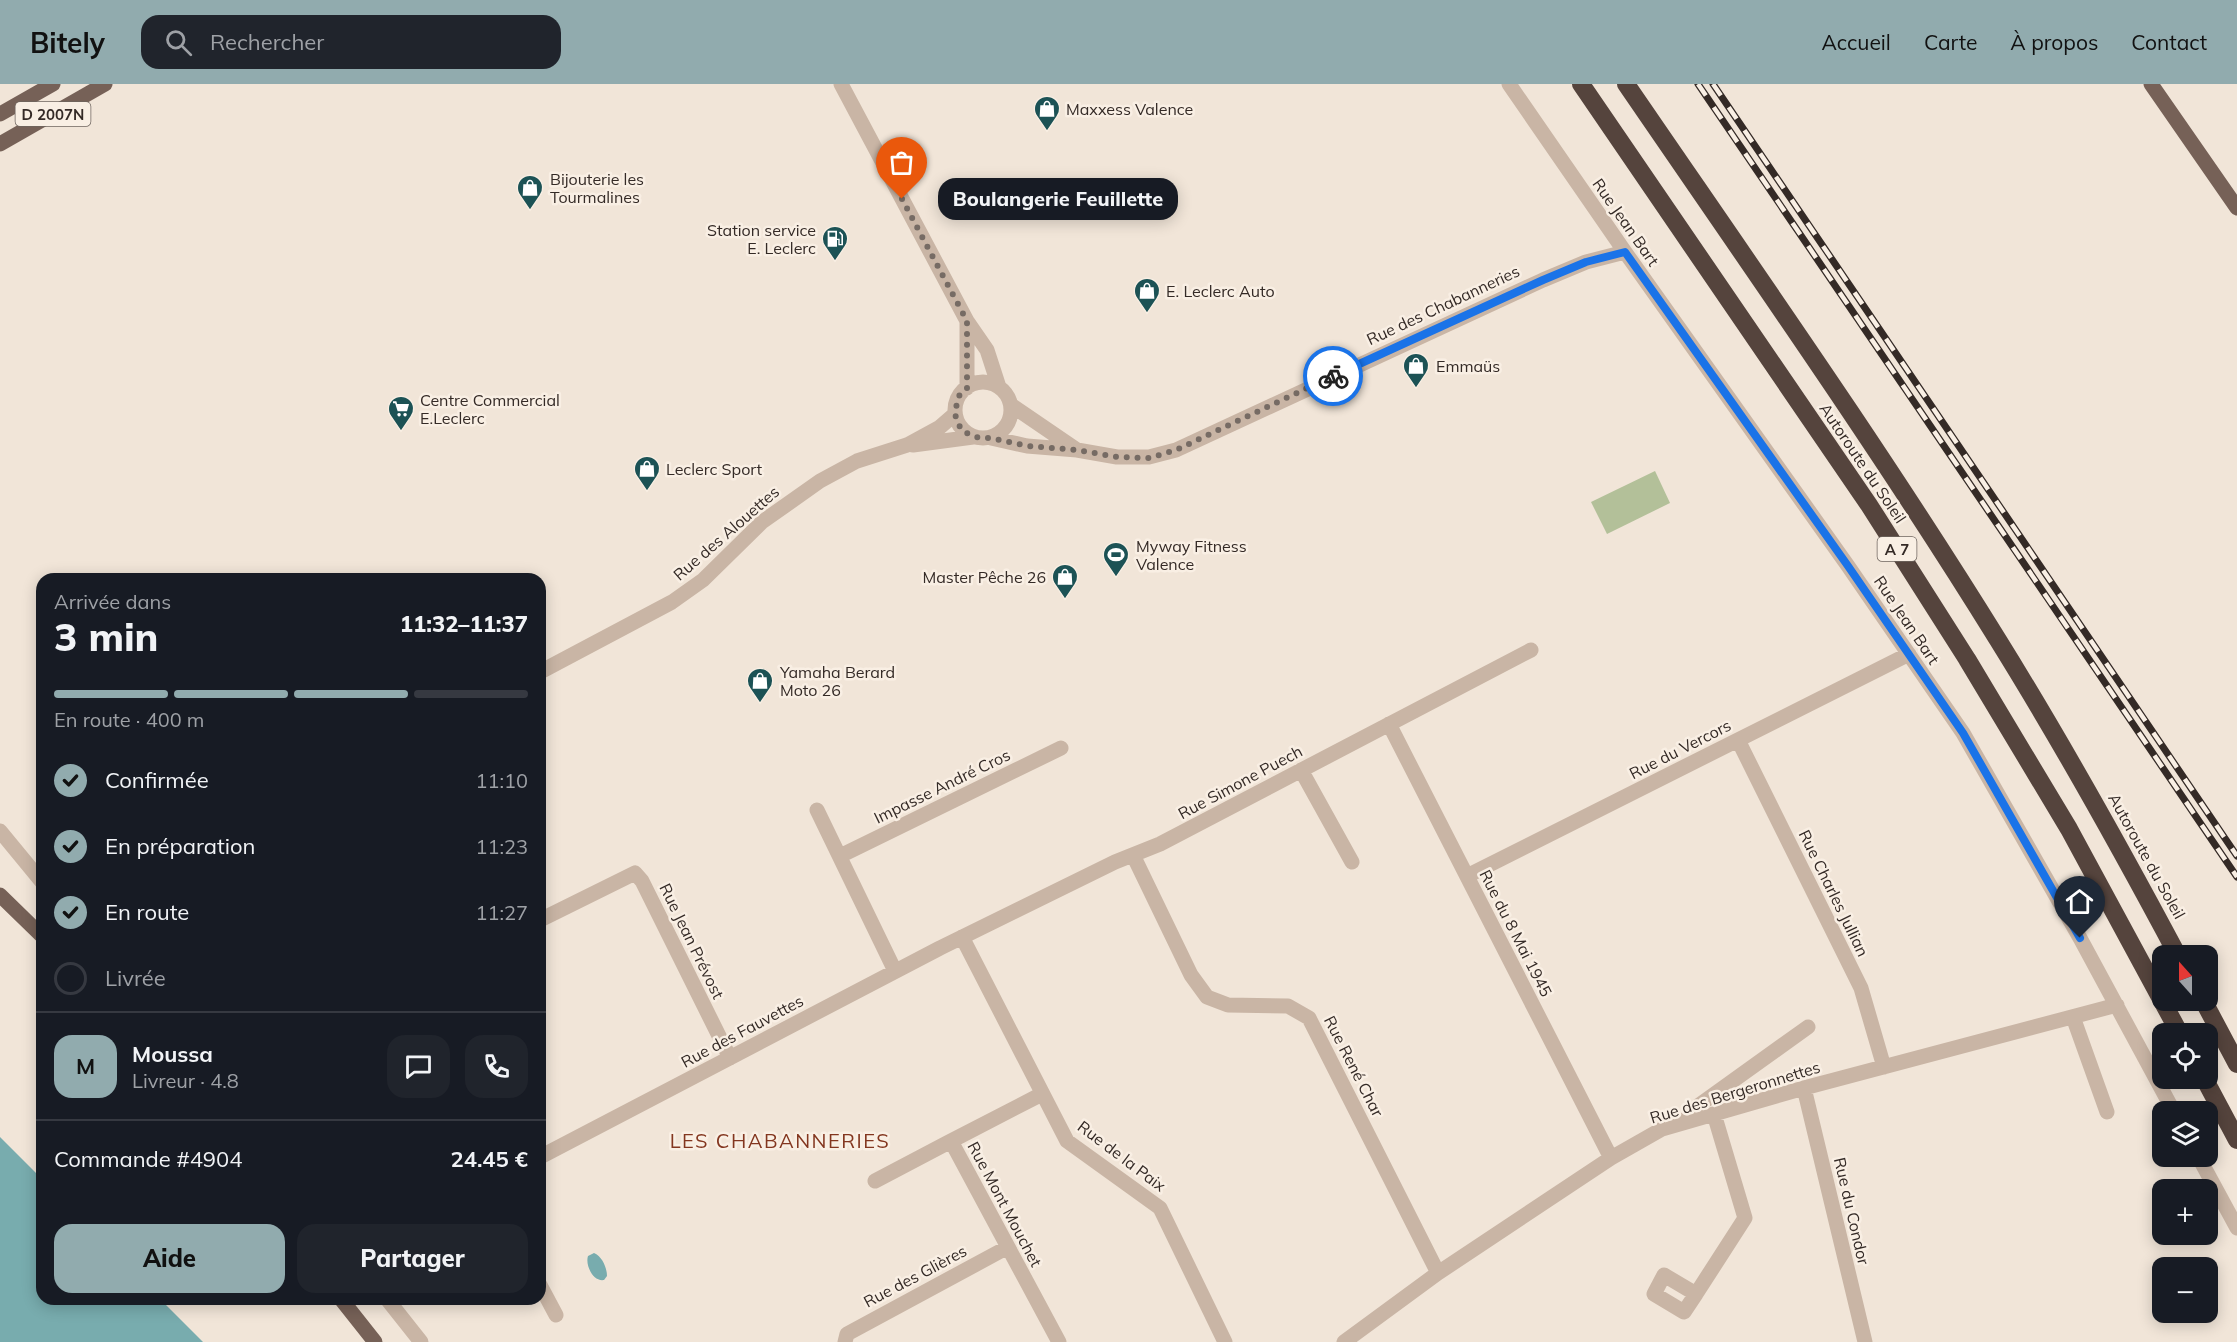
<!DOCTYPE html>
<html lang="fr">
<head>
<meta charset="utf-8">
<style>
  :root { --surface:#171b24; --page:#20242c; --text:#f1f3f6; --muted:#9ea1a6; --line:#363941; --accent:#91abae }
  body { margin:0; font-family:Mulish,sans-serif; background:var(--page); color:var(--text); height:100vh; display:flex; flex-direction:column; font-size:22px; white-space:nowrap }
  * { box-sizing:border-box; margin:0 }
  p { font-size:20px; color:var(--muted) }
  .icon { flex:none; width:33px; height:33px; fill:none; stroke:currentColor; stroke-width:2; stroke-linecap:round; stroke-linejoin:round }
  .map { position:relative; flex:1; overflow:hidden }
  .sheet { position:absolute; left:36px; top:489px; width:510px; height:732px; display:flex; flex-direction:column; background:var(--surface); border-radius:18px; box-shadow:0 3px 15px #0003 }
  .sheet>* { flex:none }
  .needle { width:39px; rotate:339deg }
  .tools { position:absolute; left:2152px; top:861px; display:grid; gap:12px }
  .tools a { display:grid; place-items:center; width:66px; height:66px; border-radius:12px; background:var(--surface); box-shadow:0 3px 15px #0003; font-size:30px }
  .pin { position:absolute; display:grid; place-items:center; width:51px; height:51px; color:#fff; margin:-62px -26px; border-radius:50% 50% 50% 0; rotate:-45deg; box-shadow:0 0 6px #0007 }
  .pin .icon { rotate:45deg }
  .courier { position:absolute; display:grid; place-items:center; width:60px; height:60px; margin:-30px; border:4px solid #1a73e8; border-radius:50%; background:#fff; color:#222; box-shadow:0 2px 8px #0007 }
  .bubble { position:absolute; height:42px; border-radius:18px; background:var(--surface); box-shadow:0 3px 15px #0003; font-size:20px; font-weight:800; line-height:42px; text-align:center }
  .head em { font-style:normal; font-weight:800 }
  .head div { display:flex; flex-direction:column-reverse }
  .head { display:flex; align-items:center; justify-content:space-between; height:102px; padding:0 18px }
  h1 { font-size:39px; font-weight:800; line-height:45px }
  .bar { display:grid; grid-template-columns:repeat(4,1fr); gap:9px 6px; align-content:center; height:72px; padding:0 18px }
  .bar i { height:8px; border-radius:4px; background:var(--line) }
  .bar .on { background:var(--accent) }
  .bar p { grid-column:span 4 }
  .line { display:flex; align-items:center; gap:15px; padding:0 18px; border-top:2px solid var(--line) }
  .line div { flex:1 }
  .round { display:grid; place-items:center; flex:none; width:63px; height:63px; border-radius:18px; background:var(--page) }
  ol { padding:0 18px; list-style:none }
  li { display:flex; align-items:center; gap:18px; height:66px }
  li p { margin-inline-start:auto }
  li .icon { padding:6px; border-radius:50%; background:var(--accent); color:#111; stroke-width:4 }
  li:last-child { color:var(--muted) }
  li i { width:33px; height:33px; border:3px solid var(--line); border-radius:50% }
  .button { display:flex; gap:12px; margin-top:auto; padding:12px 18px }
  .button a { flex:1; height:69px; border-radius:18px; background:var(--accent); color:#111; font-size:24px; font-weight:800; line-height:69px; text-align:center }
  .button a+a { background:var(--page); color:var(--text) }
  header { display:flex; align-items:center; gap:36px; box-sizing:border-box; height:84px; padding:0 30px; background:var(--accent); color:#111 }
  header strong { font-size:28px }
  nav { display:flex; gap:33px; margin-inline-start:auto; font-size:21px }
  .search { width:420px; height:54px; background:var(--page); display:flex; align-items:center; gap:15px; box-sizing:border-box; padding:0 21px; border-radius:18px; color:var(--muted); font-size:22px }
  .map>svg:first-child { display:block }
  .green { fill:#b3c099 }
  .water { fill:#78acae }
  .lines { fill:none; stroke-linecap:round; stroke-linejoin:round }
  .minor { stroke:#c9b5a5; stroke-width:15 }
  .major { stroke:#766157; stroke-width:15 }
  .highway { stroke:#55443d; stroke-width:18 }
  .rail-casing { stroke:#342a26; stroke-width:7 }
  .rail { stroke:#f9efe4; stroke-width:4.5; stroke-dasharray:14; stroke-linecap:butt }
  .done { stroke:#766b64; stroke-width:6; stroke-dasharray:0 10.8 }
  .route { stroke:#1a73e8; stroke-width:8 }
  .labels { text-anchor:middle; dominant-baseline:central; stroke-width:5; stroke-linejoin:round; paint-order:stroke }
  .shield { fill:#f9efe4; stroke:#6f655f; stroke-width:1.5 }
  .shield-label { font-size:15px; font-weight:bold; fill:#342a26 }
  .poi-label { font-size:16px; fill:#342a26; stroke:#f9efe4; text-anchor:start }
  .street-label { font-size:16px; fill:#342a26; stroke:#f9efe4 }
  .quarter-label { font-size:20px; letter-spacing:1.5px; fill:#83361f; stroke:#f9efe4 }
</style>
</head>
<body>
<header>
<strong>Bitely</strong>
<div class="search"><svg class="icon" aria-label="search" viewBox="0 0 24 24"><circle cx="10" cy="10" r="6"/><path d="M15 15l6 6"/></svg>Rechercher</div>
<nav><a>Accueil</a><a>Carte</a><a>À propos</a><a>Contact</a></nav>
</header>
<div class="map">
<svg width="2237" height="1258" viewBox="0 0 2237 1258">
  <rect width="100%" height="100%" fill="#f1e5d8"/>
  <path class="green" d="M1655,387L1670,419L1607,450L1591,418Z"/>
  <path class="water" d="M0,1053L42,1095V1215H160L203,1258H0Z
    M594,1169C602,1172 607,1184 607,1192L604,1196C593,1198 585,1181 588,1172Z"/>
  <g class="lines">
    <path class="minor" d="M841,0L967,237L987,266L999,303
      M1509,0L1625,168L1848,482L1963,649L2080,854L2174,1028
      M955 326a28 28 0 1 1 56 0a28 28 0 1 1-56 0Z
      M967,304V237
      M1011,321L1077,366
      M991,354L1027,362L1077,366L1117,373H1149L1176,366L1543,196L1586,178L1625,168
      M913,361L973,353
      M540,588L672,518L703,496L762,438L820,397L857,377L907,361L940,343L955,330
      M1389,640L1611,1074
      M1738,656L1861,904L1884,983
      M1301,686L1352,778
      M817,726L895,887
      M0,747L42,798
      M1133,771L1191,891L1207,913L1228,921L1288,922L1309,934L1438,1189
      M840,772L1061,664
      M1467,792L1909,570
      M540,836L635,789L642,797L730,974
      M962,853L1067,1057L1160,1124L1225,1258
      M2073,933L2107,1028
      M1804,1004L1865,1258
      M1042,1010L951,1057L1059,1258
      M1684,1038L1695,1024L1808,943
      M2198,1072L2237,1144
      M540,1073L940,864L1115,778L1160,760L1531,566
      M875,1097L951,1057
      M540,1201L556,1231
      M1696,1210L1684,1228L1654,1210L1664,1191L1696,1210L1745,1134L1714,1030
      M387,1215L421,1258
      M845,1258L847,1250L1008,1163
      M1344,1258L1438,1189L1611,1074L1662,1045L1804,1004L2117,921"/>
    <path class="major" d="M2151,0L2237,124
      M0,30L53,0
      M0,60L105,0
      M0,811L42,852
      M341,1215L375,1258"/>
    <path class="highway" d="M1581,0L1869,421L1967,575L2069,745L2180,950
      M1626,0C1752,184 1881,367 1998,556C2062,659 2121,765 2178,872
      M2203,916L2237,980
      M2204,994L2237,1056"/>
    <defs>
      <path id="rail" d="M1698,0L2237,793
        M1713,0L2237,772"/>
    </defs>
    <use href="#rail" class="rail-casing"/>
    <use href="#rail" class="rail"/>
  </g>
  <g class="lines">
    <path class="done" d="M902,115L967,237V304L958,313L955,330L958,340L964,348L979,354H991L1027,362L1077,366L1117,373L1149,374L1176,366L1333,292"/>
    <path class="route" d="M1333,292L1543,196L1586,178L1625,168L1848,482L1963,649L2080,854"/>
  </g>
  <defs>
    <symbol id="shop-pin" viewBox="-11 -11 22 30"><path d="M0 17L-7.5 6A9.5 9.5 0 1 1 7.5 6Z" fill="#1c5255" stroke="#f9efe4"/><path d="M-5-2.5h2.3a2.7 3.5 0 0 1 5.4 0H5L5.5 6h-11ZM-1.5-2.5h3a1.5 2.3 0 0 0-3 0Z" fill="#fff"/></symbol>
    <symbol id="fuel-pin" viewBox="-11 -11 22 30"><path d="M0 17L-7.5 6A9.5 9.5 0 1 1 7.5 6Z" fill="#1c5255" stroke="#f9efe4"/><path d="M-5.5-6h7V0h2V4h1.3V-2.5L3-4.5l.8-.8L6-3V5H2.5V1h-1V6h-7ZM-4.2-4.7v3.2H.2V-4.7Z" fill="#fff"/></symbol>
    <symbol id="supermarket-pin" viewBox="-11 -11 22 30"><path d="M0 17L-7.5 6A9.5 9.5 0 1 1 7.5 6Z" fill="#1c5255" stroke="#f9efe4"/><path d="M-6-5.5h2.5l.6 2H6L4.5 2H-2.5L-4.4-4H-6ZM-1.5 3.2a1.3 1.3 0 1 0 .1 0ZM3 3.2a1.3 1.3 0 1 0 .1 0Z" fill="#fff"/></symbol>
    <symbol id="stadium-pin" viewBox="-11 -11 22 30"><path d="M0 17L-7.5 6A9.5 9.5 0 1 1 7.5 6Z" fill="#1c5255" stroke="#f9efe4"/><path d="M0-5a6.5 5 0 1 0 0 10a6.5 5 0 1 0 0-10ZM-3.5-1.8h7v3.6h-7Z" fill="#fff"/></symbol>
  </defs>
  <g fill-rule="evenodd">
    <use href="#shop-pin" x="1032" y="10" width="30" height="40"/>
    <use href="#shop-pin" x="515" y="89" width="30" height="40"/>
    <use href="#fuel-pin" x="820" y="140" width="30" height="40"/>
    <use href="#shop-pin" x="1132" y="192" width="30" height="40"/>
    <use href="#shop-pin" x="1401" y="267" width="30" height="40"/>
    <use href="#supermarket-pin" x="386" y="310" width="30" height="40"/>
    <use href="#shop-pin" x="632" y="370" width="30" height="40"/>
    <use href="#stadium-pin" x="1101" y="456" width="30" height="40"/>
    <use href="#shop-pin" x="1050" y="478" width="30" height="40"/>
    <use href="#shop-pin" x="745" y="582" width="30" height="40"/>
  </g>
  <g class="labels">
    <g class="shield">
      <rect x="15.5" y="18" width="75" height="24" rx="4.5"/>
      <rect x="1877.5" y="453" width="39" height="24" rx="4.5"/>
    </g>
    <g class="shield-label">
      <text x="53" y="30">D 2007N</text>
      <text x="1897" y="465">A 7</text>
    </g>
    <g class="poi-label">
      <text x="1066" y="25">Maxxess Valence</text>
      <text x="550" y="95">Bijouterie les<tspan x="550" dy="18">Tourmalines</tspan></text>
      <text x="816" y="146" text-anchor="end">Station service<tspan x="816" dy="18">E. Leclerc</tspan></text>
      <text x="1166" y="207">E. Leclerc Auto</text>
      <text x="1436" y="282">Emmaüs</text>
      <text x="420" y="316">Centre Commercial<tspan x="420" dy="18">E.Leclerc</tspan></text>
      <text x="666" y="385">Leclerc Sport</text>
      <text x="1136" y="462">Myway Fitness<tspan x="1136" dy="18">Valence</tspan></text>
      <text x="1046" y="493" text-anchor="end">Master Pêche 26</text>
      <text x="780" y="588">Yamaha Berard<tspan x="780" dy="18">Moto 26</tspan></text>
    </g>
    <g class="street-label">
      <text transform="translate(1626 138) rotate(55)">Rue Jean Bart</text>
      <text transform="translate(1443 221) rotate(-25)">Rue des Chabanneries</text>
      <text transform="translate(1863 379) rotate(56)">Autoroute du Soleil</text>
      <text transform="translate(726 449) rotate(-41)">Rue des Alouettes</text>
      <text transform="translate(1907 536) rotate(56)">Rue Jean Bart</text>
      <text transform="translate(1680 665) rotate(-27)">Rue du Vercors</text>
      <text transform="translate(1240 698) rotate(-28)">Rue Simone Puech</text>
      <text transform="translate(942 702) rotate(-26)">Impasse André Cros</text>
      <text transform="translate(2147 772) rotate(61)">Autoroute du Soleil</text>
      <text transform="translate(1834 809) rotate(64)">Rue Charles Jullian</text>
      <text transform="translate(1516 849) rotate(63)">Rue du 8 Mai 1945</text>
      <text transform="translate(692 857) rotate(64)">Rue Jean Prévost</text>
      <text transform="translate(742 947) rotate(-28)">Rue des Fauvettes</text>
      <text transform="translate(1354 982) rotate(63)">Rue René Char</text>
      <text transform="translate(1735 1008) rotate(-17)">Rue des Bergeronnettes</text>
      <text transform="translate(1122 1072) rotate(37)">Rue de la Paix</text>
      <text transform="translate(1005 1120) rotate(62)">Rue Mont Mouchet</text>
      <text transform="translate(1852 1127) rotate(77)">Rue du Condor</text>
      <text transform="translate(915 1192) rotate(-28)">Rue des Glières</text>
    </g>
    <g class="quarter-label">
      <text x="780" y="1056">LES CHABANNERIES</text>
    </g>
  </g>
</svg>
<div class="tools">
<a><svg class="needle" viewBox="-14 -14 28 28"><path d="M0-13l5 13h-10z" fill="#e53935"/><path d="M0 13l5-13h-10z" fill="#9ea1a6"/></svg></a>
<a><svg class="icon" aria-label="locate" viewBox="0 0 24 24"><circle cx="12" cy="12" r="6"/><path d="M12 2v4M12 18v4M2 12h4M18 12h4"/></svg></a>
<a><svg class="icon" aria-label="layers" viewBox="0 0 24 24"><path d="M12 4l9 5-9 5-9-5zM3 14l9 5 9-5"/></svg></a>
<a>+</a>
<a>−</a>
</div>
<div class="pin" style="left:902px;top:115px;background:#ea580c"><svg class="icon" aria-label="bag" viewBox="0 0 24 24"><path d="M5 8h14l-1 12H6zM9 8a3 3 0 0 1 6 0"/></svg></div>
<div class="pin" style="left:2080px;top:854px;background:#1f2937"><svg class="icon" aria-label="home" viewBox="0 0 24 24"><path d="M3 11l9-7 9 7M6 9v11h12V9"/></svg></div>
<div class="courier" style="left:1333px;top:292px"><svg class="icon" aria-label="bike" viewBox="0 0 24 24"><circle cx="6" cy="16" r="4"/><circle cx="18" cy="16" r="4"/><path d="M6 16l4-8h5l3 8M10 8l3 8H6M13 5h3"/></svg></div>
<div class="bubble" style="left:938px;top:94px;width:240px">Boulangerie Feuillette</div>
<section class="sheet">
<div class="head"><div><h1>3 min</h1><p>Arrivée dans</p></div><em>11:32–11:37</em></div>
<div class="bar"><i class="on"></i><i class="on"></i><i class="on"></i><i></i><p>En route · 400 m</p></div>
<ol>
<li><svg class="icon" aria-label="check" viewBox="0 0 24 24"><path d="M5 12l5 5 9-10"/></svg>Confirmée<p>11:10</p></li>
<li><svg class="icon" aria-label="check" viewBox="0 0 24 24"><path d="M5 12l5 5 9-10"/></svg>En préparation<p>11:23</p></li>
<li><svg class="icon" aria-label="check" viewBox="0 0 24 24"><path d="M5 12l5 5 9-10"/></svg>En route<p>11:27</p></li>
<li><i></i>Livrée</li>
</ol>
<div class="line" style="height:108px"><b class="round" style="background:var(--accent);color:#111">M</b><div><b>Moussa</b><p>Livreur · 4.8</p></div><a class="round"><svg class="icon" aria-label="chat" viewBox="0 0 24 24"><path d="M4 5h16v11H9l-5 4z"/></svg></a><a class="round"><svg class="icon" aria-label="phone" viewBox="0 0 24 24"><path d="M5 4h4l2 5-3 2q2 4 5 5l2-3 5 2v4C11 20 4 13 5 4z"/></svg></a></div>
<div class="line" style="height:78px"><div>Commande #4904</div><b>24.45 €</b></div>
<div class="button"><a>Aide</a><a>Partager</a></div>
</section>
</div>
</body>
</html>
